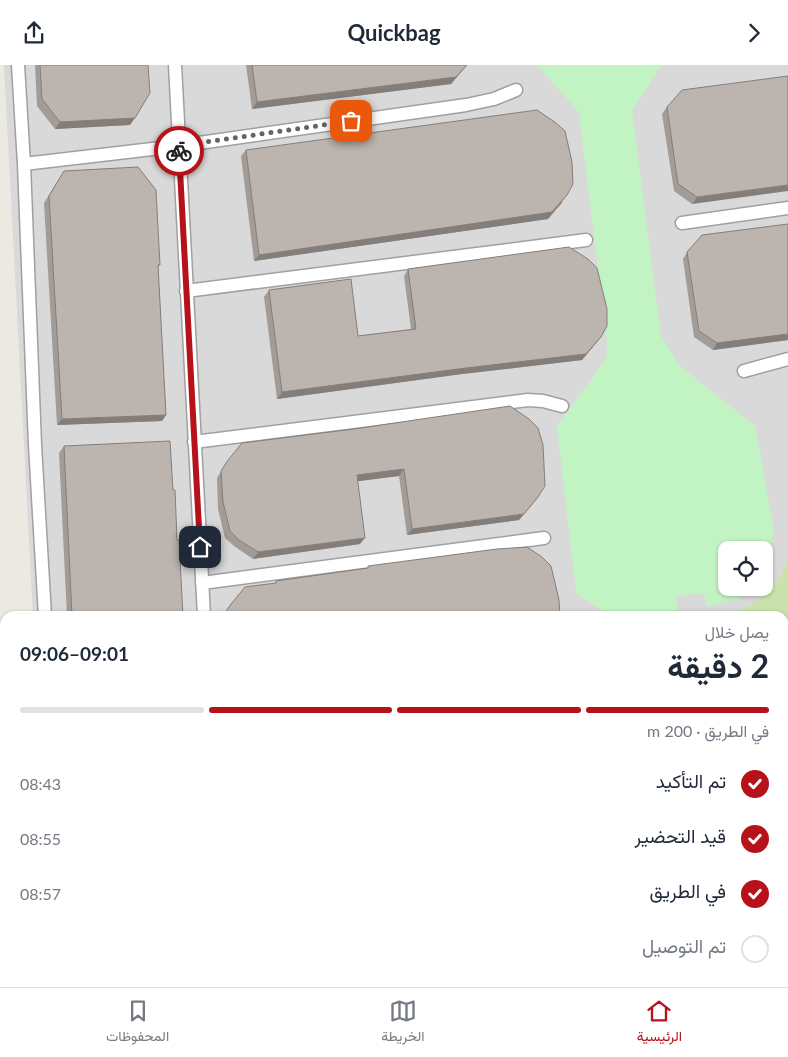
<!DOCTYPE html>
<html lang="ar">
<head>
<meta charset="utf-8">
<style>
  :root { --surface:#fff; --page:#f6f6f7; --text:#1f2937; --muted:#747a83; --line:#e0e1e3; --accent:#b7111a }
  body { margin:0; font-family:Lato,Vazirmatn,sans-serif; background:var(--page); color:var(--text); direction:rtl; height:100vh; display:flex; flex-direction:column; font-size:19px; white-space:nowrap }
  * { box-sizing:border-box; margin:0 }
  p { font-size:16px; color:var(--muted) }
  .icon { flex:none; width:28px; height:28px; fill:none; stroke:currentColor; stroke-width:2; stroke-linecap:round; stroke-linejoin:round }
  .map { position:relative; flex:1; overflow:hidden; direction:ltr }
  .details { position:absolute; left:0px; top:546px; width:789px; height:376px; display:flex; flex-direction:column; background:var(--surface); border-radius:15px 15px 0 0; box-shadow:0 1px 4px #0004; direction:rtl }
  .details>* { flex:none }
  .controls { position:absolute; left:718px; top:476px; display:grid; gap:10px }
  .controls a { display:grid; place-items:center; width:55px; height:55px; border-radius:10px; background:var(--surface); box-shadow:0 1px 4px #0004; font-size:25px }
  .pin { position:absolute; display:grid; place-items:center; width:42px; height:42px; color:#fff; margin:-21px; border-radius:10px; box-shadow:0 2px 8px #0006 }
  .courier { position:absolute; display:grid; place-items:center; width:50px; height:50px; margin:-25px; border:4px solid #b7111a; border-radius:50%; background:#fff; color:#222; box-shadow:0 1px 6px #0007 }
  .summary em { font-style:normal; font-weight:700 }
  .summary div { display:flex; flex-direction:column-reverse }
  .summary { display:flex; align-items:center; justify-content:space-between; height:85px; padding:0 20px }
  h1 { font-size:32px; font-weight:700; line-height:38px }
  .bar { display:grid; grid-template-columns:repeat(4,1fr); gap:8px 5px; align-content:center; height:60px; padding:0 20px }
  .bar i { height:6px; border-radius:4px; background:var(--line) }
  .bar .current { background:var(--accent) }
  .bar p { grid-column:span 4 }
  ol { padding:0 20px; list-style:none }
  li { display:flex; align-items:center; gap:15px; height:55px }
  li p { margin-inline-start:auto }
  li .icon { padding:5px; border-radius:50%; background:var(--accent); color:#fff; stroke-width:4 }
  li:last-child { color:var(--muted) }
  li i { width:28px; height:28px; border:2px solid var(--line); border-radius:50% }
  header { display:flex; justify-content:space-between; align-items:center; height:65px; padding:0 20px; background:var(--surface); font-size:22px; font-weight:700 }
  .dock { display:flex; justify-content:space-around; align-items:center; height:70px; border-top:1px solid var(--line); background:var(--surface); font-size:14px; color:var(--muted) }
  .dock a { display:grid; justify-items:center; gap:2px }
  .dock .current { color:var(--accent) }
  .map>svg:first-child { display:block }
  .residential { fill:#dad9d9; fill-rule:evenodd }
  .grass { fill:#cae3ac }
  .park { fill:#c2f4c3 }
  .lines { fill:none; stroke-linecap:round; stroke-linejoin:round }
  .street-casing { stroke:#a0a0a0; stroke-width:15 }
  .secondary-casing { stroke:#63680e; stroke-width:21 }
  .street { stroke:#fff; stroke-width:12 }
  .secondary { stroke:#f3f3ba; stroke-width:19 }
  .wall { fill:#a29b96 }
  .shaded-wall { fill:#847e7a }
  .building { fill:#bcb4af; stroke:#847e7a }
  .done { stroke:#656461; stroke-width:5; stroke-dasharray:0 9 }
  .route { stroke:#b7111a; stroke-width:6 }
</style>
</head>
<body>
<header><svg class="icon" aria-label="forward" viewBox="0 0 24 24"><path d="M9 5l7 7-7 7"/></svg>Quickbag<svg class="icon" aria-label="share" viewBox="0 0 24 24"><path d="M12 15V3M7 8l5-5 5 5M5 13v7h14v-7"/></svg></header>
<div class="map">
<svg width="788" height="922" viewBox="0 0 788 922">
  <rect width="100%" height="100%" fill="#ece9e2"/>
  <path class="residential" d="M4,0H788V760L784,761V551H33ZM726,485H764V522H726Z"/>
  <path class="grass" d="M788,492V559L784,560V551H720C752,545 779,525 788,492Z"/>
  <path class="park" d="M537,0H663L657,6L632,46L661,271L681,302L755,361L774,465L764,507V485H726V522L749,523L738,534L707,542L704,528L676,531L678,547L636,551H610L576,528L557,361L606,294L607,278L579,47Z"/>
  <g class="lines">
    <defs>
      <path id="street" d="M18,0L24,99L35,380L45,551
        M175,0L204,551
        M24,99L178,81L466,40L494,34L516,25
        M682,158L788,143
        M186,226L586,175
        M744,306L788,294
        M194,377L528,335L543,336L562,341
        M202,518L544,473
        M784,583L788,582
        M784,736H788"/>
      <path id="secondary" d="M784,778H788
        M784,806L788,805
        M295,922L300,918
        M342,922L347,918"/>
    </defs>
    <use href="#street" class="street-casing"/>
    <use href="#secondary" class="secondary-casing"/>
    <use href="#street" class="street"/>
    <use href="#secondary" class="secondary"/>
  </g>
  <path class="wall" d="M35,0H148L130,60L55,64L37,41Z
    M246,0H467L451,19L252,44Z
    M788,11L692,139L674,126L662,49L667,42Z
    M246,85L563,137L548,154L254,196L241,91Z
    M64,106L160,200L158,202L166,350L162,356L57,360L44,138Z
    M687,187L788,275L713,285L694,272L683,194Z
    M408,204L596,278L582,295L462,309L277,334L264,232L269,225L358,271L411,264L404,211Z
    M354,364L538,432L519,455L407,470L399,411L357,416L360,479L253,494L234,481L225,473L218,444L217,413L228,395Z
    M64,381L173,425L183,551H67L59,388Z"/>
  <path class="shaded-wall" d="M467,0L451,19L252,44L257,37Z
    M135,53L130,60L55,64L60,57Z
    M788,120V126L692,139L697,132Z
    M567,130L548,154L254,196L259,190Z
    M788,269V275L713,285L717,278Z
    M601,272L582,295L462,309L277,334L282,327Z
    M166,350L162,356L57,360L62,354Z
    M404,404L399,411L352,417L357,410Z
    M538,432L519,455L407,470L412,464Z
    M365,473L360,479L253,494L258,487Z
    M788,709V716H784V710Z"/>
  <path class="building" d="M40,0H148L150,28L135,53L60,57L42,34Z
    M252,0H467L456,12L257,37Z
    M788,11V120L697,132L678,119L667,42L682,25Z
    M537,45L556,58L565,66L572,97L573,119L567,130L552,147L259,190L246,85Z
    M138,102L156,125L160,200H158L166,350L62,354L49,131L64,106Z
    M788,159V269L717,278L699,266L687,187L702,170Z
    M569,182L588,194L597,203L607,244V261L601,272L586,289L466,303L282,327L269,225L351,214L358,271L416,264L408,204Z
    M510,341L529,354L538,363L543,380L545,421L538,432L524,449L412,464L404,404L357,410L365,473L258,487L239,475L230,466L223,437L221,406L228,395L242,378L354,364Z
    M170,376L173,425H175L177,475H179L183,551H72L64,381Z
    M527,482L542,492L551,501L559,535L560,551H224V549L231,539L245,522L276,518V516L368,503V501L497,484Z
    M784,604H788V709L784,710Z"/>
  <g class="lines">
    <path class="done" d="M179,86L178,81L351,56"/>
    <path class="route" d="M179,86L200,482"/>
  </g>
</svg>
<div class="controls">
<a><svg class="icon" aria-label="locate" viewBox="0 0 24 24"><circle cx="12" cy="12" r="6"/><path d="M12 2v4M12 18v4M2 12h4M18 12h4"/></svg></a>
</div>
<div class="pin" style="left:351px;top:56px;background:#ea580c"><svg class="icon" aria-label="bag" viewBox="0 0 24 24"><path d="M5 8h14l-1 12H6zM9 8a3 3 0 0 1 6 0"/></svg></div>
<div class="pin" style="left:200px;top:482px;background:#1f2937"><svg class="icon" aria-label="home" viewBox="0 0 24 24"><path d="M3 11l9-7 9 7M6 9v11h12V9"/></svg></div>
<div class="courier" style="left:179px;top:86px"><svg class="icon" aria-label="bike" viewBox="0 0 24 24"><circle cx="6" cy="16" r="4"/><circle cx="18" cy="16" r="4"/><path d="M6 16l4-8h5l3 8M10 8l3 8H6M13 5h3"/></svg></div>
<section class="details">
<div class="summary"><div><h1>2 دقيقة</h1><p>يصل خلال</p></div><em>09:01–09:06</em></div>
<div class="bar"><i class="current"></i><i class="current"></i><i class="current"></i><i></i><p>في الطريق · 200 m</p></div>
<ol>
<li><svg class="icon" aria-label="check" viewBox="0 0 24 24"><path d="M5 12l5 5 9-10"/></svg>تم التأكيد<p>08:43</p></li>
<li><svg class="icon" aria-label="check" viewBox="0 0 24 24"><path d="M5 12l5 5 9-10"/></svg>قيد التحضير<p>08:55</p></li>
<li><svg class="icon" aria-label="check" viewBox="0 0 24 24"><path d="M5 12l5 5 9-10"/></svg>في الطريق<p>08:57</p></li>
<li><i></i>تم التوصيل</li>
</ol>
</section>
</div>
<nav class="dock">
<a class="current"><svg class="icon" aria-label="home" viewBox="0 0 24 24"><path d="M3 11l9-7 9 7M6 9v11h12V9"/></svg>الرئيسية</a>
<a><svg class="icon" aria-label="map" viewBox="0 0 24 24"><path d="M3 6l6-2 6 2 6-2v14l-6 2-6-2-6 2zM9 4v14M15 6v14"/></svg>الخريطة</a>
<a><svg class="icon" aria-label="saved" viewBox="0 0 24 24"><path d="M7 4h10v16l-5-4-5 4z"/></svg>المحفوظات</a>
</nav>
</body>
</html>
